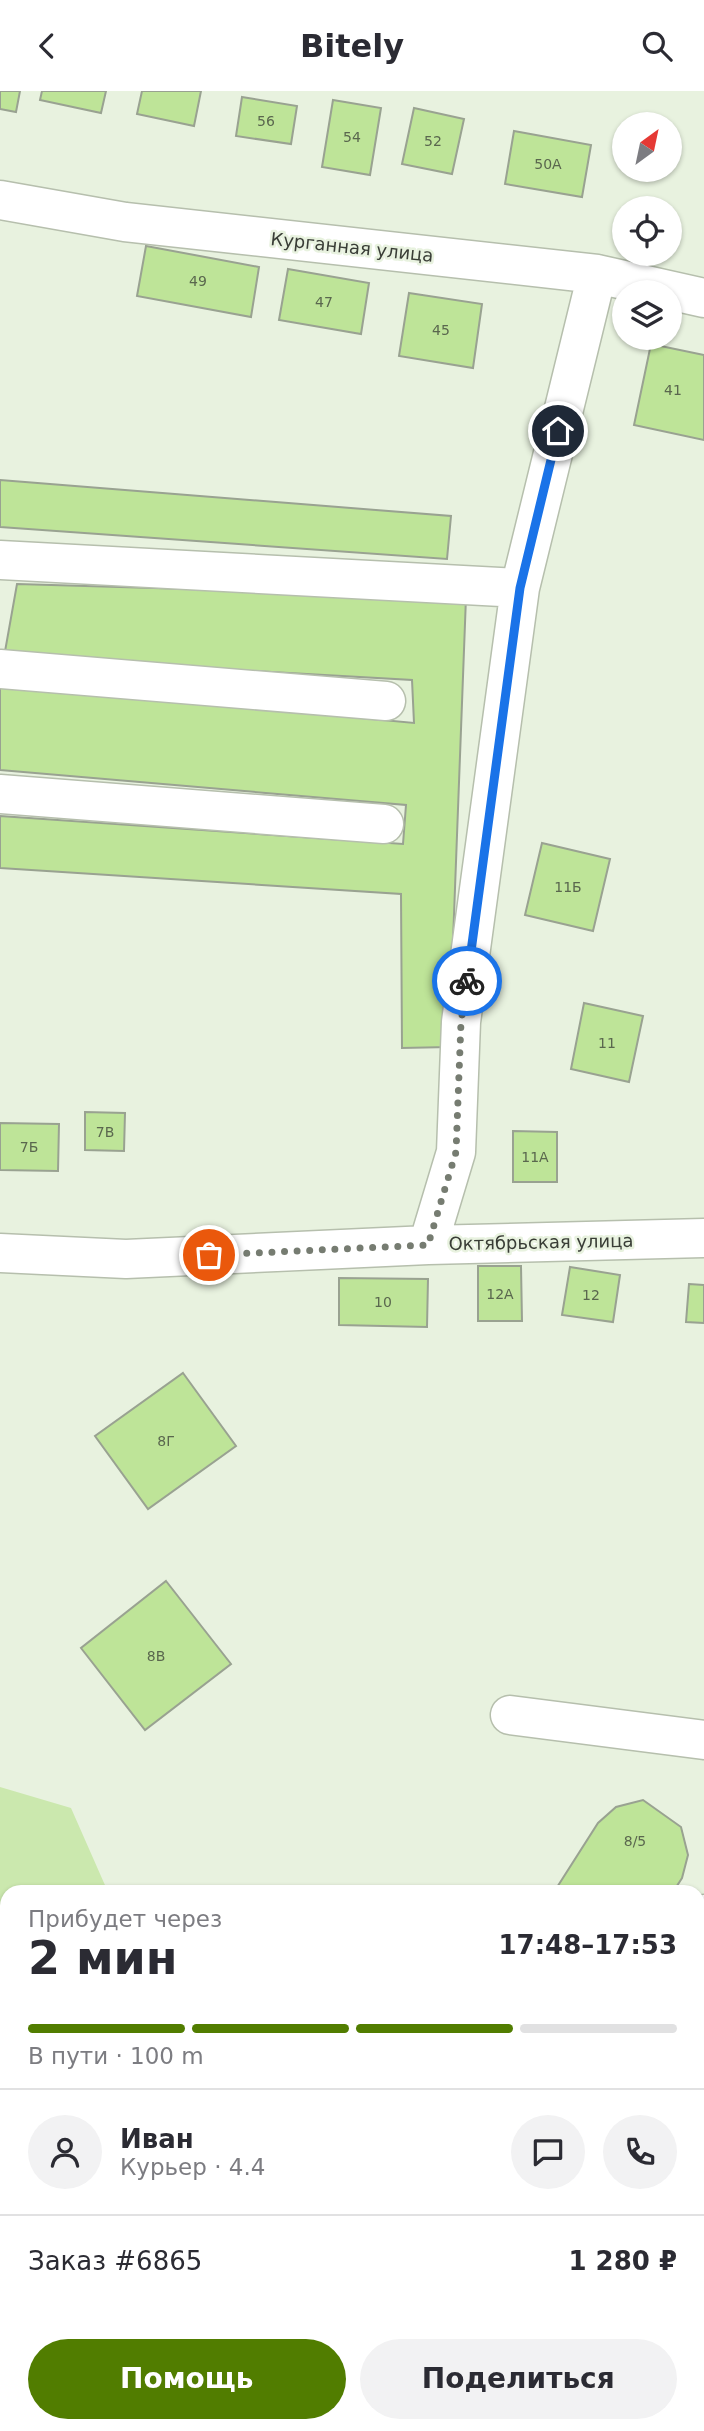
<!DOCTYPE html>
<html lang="ru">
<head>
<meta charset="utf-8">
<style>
  :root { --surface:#fff; --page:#f2f2f3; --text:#2b2b33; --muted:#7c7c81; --line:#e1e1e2; --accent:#517d00 }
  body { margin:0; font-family:"DejaVu Sans",sans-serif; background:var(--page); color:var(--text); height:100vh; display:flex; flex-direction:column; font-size:26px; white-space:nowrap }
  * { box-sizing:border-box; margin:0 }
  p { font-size:23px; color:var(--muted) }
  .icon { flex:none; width:38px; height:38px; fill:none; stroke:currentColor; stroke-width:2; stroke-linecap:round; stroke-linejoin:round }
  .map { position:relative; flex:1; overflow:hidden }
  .drawer { position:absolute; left:0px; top:1794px; width:705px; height:548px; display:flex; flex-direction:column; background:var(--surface); border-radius:21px 21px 0 0; box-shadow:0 2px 5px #0004 }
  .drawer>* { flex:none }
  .needle { width:46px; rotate:33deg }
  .buttons { position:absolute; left:612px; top:21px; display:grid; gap:14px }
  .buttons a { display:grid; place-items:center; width:70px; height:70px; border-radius:50%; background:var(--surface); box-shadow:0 2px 5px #0004; font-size:35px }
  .pin { position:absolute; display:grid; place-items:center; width:60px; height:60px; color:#fff; margin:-30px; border:4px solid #fff; border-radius:50%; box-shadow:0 2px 7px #0007 }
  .courier { position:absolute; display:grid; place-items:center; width:70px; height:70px; margin:-35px; border:5px solid #1a73e8; border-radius:50%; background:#fff; color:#222; box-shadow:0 2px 9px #0007 }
  .overview em { font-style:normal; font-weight:700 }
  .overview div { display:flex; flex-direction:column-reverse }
  .overview { display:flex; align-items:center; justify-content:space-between; height:119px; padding:0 28px }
  h1 { font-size:46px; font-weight:700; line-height:52px }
  .bar { display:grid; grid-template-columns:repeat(4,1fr); gap:10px 7px; align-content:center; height:84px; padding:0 28px }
  .bar i { height:9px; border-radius:5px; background:var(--line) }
  .bar .active { background:var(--accent) }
  .bar p { grid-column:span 4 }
  .line { display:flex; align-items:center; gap:18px; padding:0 28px; border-top:2px solid var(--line) }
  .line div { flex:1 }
  .round { display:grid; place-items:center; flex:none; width:74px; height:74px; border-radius:37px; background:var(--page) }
  .cta { display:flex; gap:14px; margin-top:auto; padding:14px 28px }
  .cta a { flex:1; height:80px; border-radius:42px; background:var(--accent); color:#fff; font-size:28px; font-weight:700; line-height:80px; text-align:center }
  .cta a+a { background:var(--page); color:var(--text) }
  header { display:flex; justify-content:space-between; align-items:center; height:91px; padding:0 28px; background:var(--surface); font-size:32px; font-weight:700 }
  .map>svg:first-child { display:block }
  .green { fill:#cbe8ae }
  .water { fill:#a4c87e }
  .building { fill:#bee498; stroke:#99a291; stroke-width:2 }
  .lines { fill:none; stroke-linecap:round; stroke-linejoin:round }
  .minor-casing { stroke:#b6bfad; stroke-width:41 }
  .minor { stroke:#fff; stroke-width:38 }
  .done { stroke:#767c71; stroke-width:7; stroke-dasharray:0 12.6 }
  .route { stroke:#1a73e8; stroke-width:9 }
  .labels { text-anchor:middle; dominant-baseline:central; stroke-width:5; stroke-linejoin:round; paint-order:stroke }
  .number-label { font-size:14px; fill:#5a674e }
  .street-label { font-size:18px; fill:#393d36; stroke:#e8f2df }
</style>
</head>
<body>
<header><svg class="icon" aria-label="back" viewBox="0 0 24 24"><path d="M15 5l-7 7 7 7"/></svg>Bitely<svg class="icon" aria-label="search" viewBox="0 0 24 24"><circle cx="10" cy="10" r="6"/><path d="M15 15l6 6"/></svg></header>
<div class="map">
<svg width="704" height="2340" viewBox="0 0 704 2340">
  <rect width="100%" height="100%" fill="#e8f2df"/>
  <path class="green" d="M0,1696L71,1717L108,1801H7V1848L0,1820Z
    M325,2334L327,2340H132L131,2335Z"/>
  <path class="water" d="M0,2266L7,2274V2334L49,2335L52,2340H0Z"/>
  <path class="building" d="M0,0H20L16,21L0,18Z
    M42,0H106L101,22L40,9Z
    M142,0H201L194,35L137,23Z
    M242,6L297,15L291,53L236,45Z
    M333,9L381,17L370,84L322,76Z
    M414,17L464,28L452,83L402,73Z
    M514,40L591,54L582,106L505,93Z
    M146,155L259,176L251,226L137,205Z
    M288,178L369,192L361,243L279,229Z
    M409,202L482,213L473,277L399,265Z
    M651,253L704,264V349L634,334Z
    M0,389L451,425L447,468L0,436Z
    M17,493L466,506L449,956L402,957L401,803L0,777V725L403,753L406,714L0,679V593L414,632L412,589L4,566Z
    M542,752L610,768L593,840L525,824Z
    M584,912L643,925L629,991L571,978Z
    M85,1021L125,1022L124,1060L85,1059Z
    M0,1032L59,1033L58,1080L0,1079Z
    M513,1040L557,1041V1091H513Z
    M478,1175H521L522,1230H478Z
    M570,1176L620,1184L613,1231L562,1224Z
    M339,1187L428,1188L427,1236L339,1234Z
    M689,1193L704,1194V1232L686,1231Z
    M183,1282L236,1355L148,1418L95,1345Z
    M166,1490L231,1573L145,1639L81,1557Z
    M643,1709L681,1736L688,1764L682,1787L673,1801H554L598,1732L616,1716Z"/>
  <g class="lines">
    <defs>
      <path id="minor" d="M0,109L125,131L597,183L704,207
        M0,469L520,497
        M0,578L386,610
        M0,703L384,733
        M428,1154L456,1061L461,931L520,497L597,183
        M0,1162L126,1168L428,1154L704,1147
        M510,1624L704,1649
        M698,1832L704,1823
        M698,1929L704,1920
        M0,2158L7,2165
        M130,2334L133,2340"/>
    </defs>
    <use href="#minor" class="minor-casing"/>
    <use href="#minor" class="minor"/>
  </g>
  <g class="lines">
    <path class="done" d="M209,1164L428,1154L456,1061L461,931L467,890"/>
    <path class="route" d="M467,890L520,497L558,340"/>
  </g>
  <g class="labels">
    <g class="number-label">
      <text x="266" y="30">56</text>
      <text x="352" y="46">54</text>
      <text x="433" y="50">52</text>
      <text x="548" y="73">50А</text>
      <text x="198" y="190">49</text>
      <text x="324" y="211">47</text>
      <text x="441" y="239">45</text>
      <text x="673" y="299">41</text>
      <text x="568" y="796">11Б</text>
      <text x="607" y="952">11</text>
      <text x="105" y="1041">7В</text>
      <text x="29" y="1056">7Б</text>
      <text x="535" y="1066">11А</text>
      <text x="500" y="1203">12А</text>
      <text x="591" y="1204">12</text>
      <text x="383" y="1211">10</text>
      <text x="166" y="1350">8Г</text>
      <text x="156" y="1565">8В</text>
      <text x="635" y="1750">8/5</text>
    </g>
    <g class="street-label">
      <text transform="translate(352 156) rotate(6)">Курганная улица</text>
      <text transform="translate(541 1151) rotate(-1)">Октябрьская улица</text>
    </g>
  </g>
</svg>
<div class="buttons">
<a><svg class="needle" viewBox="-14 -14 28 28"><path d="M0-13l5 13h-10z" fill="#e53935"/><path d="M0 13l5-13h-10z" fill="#7c7c81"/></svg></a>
<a><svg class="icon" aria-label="locate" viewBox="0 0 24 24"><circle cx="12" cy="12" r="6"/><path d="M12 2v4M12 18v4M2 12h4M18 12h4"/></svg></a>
<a><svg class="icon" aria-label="layers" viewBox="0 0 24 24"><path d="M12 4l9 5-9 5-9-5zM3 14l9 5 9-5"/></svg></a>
</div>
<div class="pin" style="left:209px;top:1164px;background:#ea580c"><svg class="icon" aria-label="bag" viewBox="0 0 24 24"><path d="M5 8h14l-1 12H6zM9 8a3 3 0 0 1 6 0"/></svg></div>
<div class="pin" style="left:558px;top:340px;background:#1f2937"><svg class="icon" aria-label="home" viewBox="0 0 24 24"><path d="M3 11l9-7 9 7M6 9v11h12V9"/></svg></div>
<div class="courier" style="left:467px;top:890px"><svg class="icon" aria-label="bike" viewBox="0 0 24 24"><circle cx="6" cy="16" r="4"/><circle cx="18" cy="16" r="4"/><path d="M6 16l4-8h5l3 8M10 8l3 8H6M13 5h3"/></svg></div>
<section class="drawer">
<div class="overview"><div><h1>2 мин</h1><p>Прибудет через</p></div><em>17:48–17:53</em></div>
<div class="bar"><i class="active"></i><i class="active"></i><i class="active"></i><i></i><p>В пути · 100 m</p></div>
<div class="line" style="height:126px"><a class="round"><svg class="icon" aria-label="person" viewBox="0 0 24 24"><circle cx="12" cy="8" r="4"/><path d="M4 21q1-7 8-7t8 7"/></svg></a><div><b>Иван</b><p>Курьер · 4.4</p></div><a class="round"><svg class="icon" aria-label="chat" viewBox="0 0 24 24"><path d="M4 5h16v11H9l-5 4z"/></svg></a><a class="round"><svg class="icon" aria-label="phone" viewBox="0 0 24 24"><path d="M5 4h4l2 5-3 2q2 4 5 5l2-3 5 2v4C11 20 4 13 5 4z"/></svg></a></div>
<div class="line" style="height:91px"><div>Заказ #6865</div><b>1 280 ₽</b></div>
<div class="cta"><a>Помощь</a><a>Поделиться</a></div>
</section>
</div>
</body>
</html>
